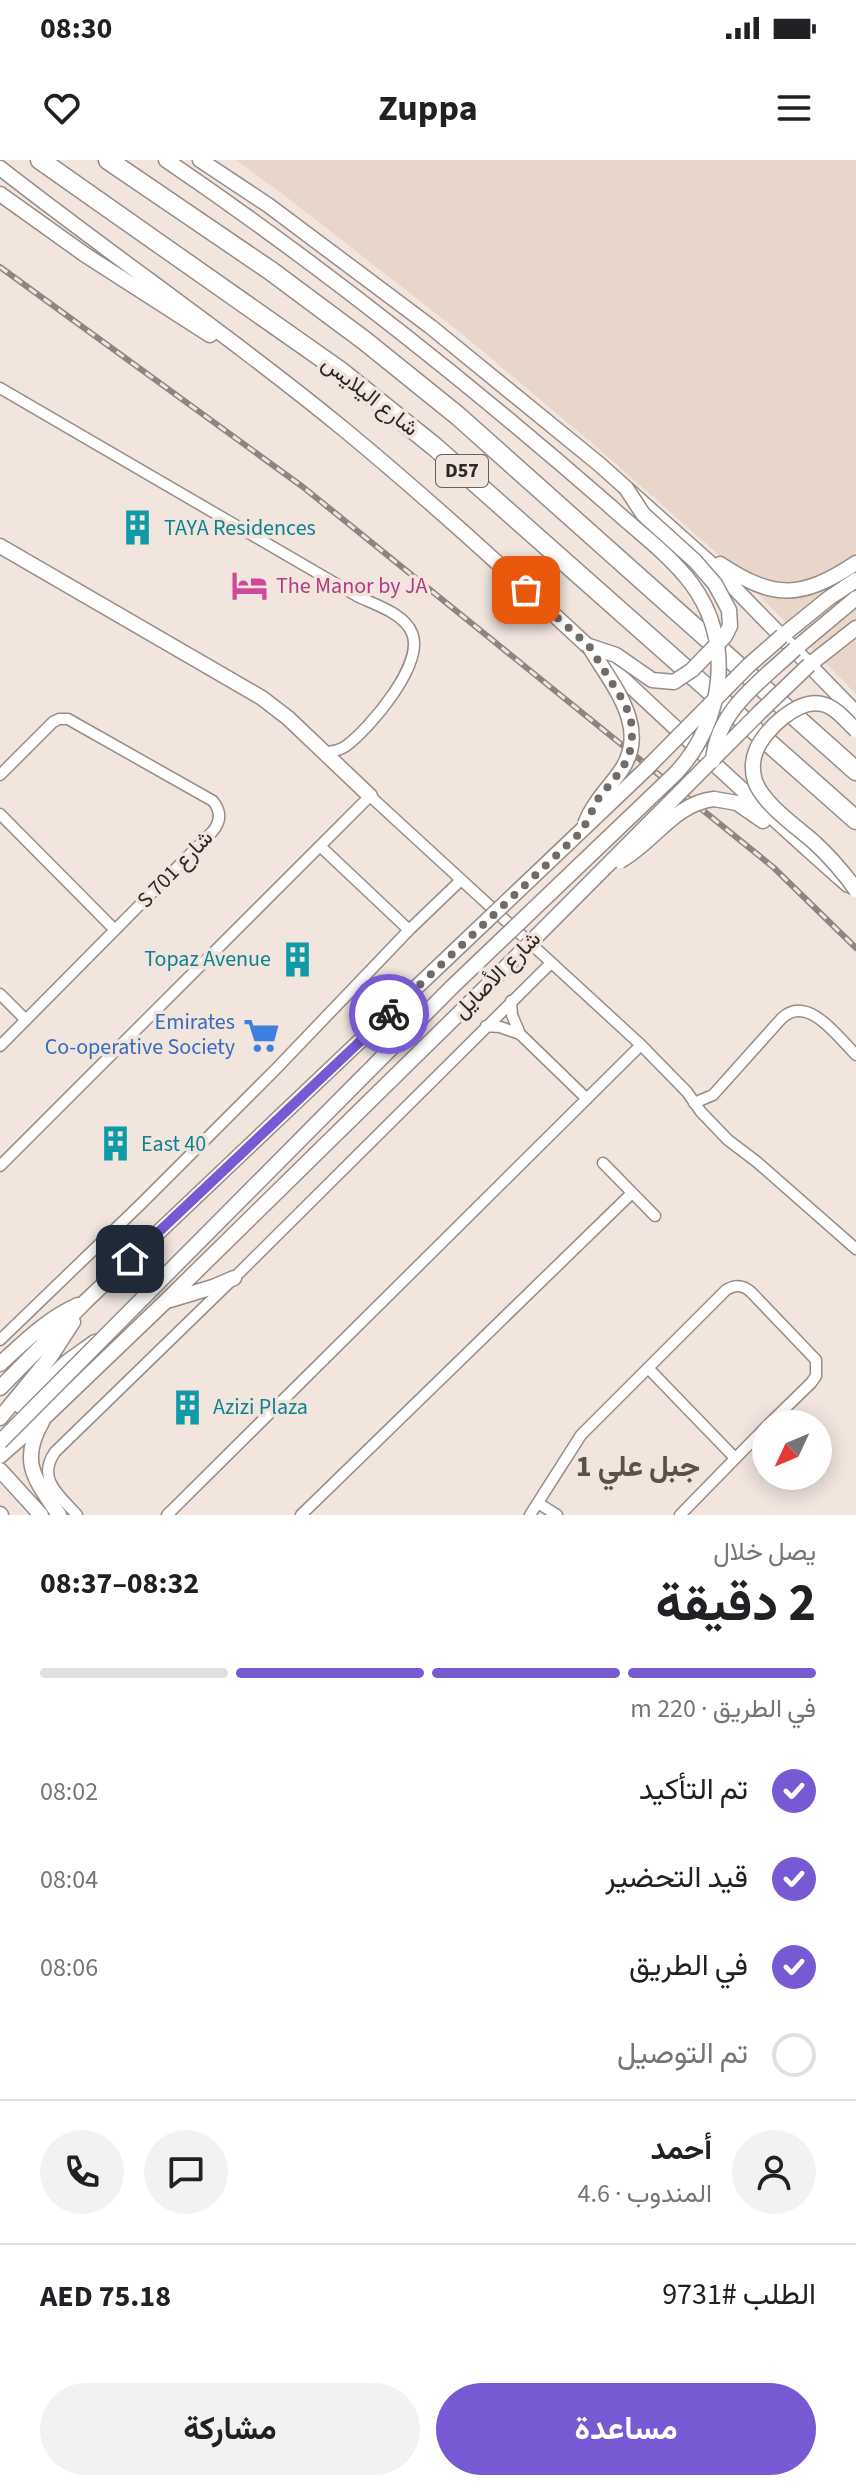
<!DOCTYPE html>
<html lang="ar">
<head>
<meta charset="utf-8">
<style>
  :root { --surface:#fff; --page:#f2f2f2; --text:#202124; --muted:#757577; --line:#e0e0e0; --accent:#7659d3 }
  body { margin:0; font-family:"Source Sans 3",Vazirmatn,sans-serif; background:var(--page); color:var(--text); direction:rtl; height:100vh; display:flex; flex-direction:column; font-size:30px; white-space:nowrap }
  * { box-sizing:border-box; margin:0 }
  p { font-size:26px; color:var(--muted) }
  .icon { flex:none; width:44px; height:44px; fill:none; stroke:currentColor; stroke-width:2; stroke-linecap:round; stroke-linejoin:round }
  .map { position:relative; height:1355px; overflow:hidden; direction:ltr }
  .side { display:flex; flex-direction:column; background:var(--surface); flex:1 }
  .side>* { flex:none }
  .needle { width:52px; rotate:226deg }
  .controls { position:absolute; left:752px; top:1250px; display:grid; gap:16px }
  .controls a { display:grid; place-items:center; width:80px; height:80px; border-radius:50%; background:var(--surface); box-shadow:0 4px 20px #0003; font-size:40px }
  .pin { position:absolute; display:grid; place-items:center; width:68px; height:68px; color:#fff; margin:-34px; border-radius:16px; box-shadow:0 4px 12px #0006 }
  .courier { position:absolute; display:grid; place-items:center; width:80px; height:80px; margin:-40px; border:6px solid #7659d3; border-radius:50%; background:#fff; color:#222; box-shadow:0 2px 10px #0007 }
  .summary em { font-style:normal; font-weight:700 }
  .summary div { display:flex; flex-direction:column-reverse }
  .summary { display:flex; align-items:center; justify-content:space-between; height:136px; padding:0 40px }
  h1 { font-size:52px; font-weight:700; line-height:60px }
  .bar { display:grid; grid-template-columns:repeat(4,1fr); gap:12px 8px; align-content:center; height:96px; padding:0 40px }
  .bar i { height:10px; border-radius:6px; background:var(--line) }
  .bar .active { background:var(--accent) }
  .bar p { grid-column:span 4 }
  .line { display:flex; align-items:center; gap:20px; padding:0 40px; border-top:2px solid var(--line) }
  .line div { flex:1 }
  .round { display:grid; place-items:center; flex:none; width:84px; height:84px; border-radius:42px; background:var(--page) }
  ol { padding:0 40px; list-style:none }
  li { display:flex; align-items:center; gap:24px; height:88px }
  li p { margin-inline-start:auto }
  li .icon { padding:8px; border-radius:50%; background:var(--accent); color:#fff; stroke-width:4 }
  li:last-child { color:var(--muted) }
  li i { width:44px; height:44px; border:4px solid var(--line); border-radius:50% }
  .primary-button { display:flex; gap:16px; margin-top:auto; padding:16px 40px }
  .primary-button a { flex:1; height:92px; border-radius:48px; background:var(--accent); color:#fff; font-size:32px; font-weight:700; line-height:92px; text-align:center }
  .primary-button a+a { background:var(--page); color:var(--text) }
  .status { display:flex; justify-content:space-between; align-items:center; height:56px; padding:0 40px; background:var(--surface); direction:ltr }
  .status svg { height:22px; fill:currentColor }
  header { display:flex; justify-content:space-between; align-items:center; height:104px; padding:0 40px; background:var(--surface); font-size:36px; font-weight:700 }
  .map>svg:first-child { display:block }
  .built { fill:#e8d6cb }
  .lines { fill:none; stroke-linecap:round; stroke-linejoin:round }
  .street-casing { stroke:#978d86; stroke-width:13 }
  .secondary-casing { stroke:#978d86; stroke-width:17 }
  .highway-casing { stroke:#978d86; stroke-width:21 }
  .street { stroke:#fff; stroke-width:10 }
  .secondary { stroke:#fff; stroke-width:14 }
  .highway { stroke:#fff; stroke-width:18 }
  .rail-casing { stroke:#8d8580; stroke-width:6 }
  .rail { stroke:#f1e5de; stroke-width:3; stroke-dasharray:9; stroke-linecap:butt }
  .secondary-bridge-casing { stroke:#978d86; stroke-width:17; stroke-linecap:butt }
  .secondary-bridge { stroke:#fff; stroke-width:14 }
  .done { stroke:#716a66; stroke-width:8; stroke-dasharray:0 14.4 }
  .route { stroke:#7659d3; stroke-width:10 }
  .labels { text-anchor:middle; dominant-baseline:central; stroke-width:7; stroke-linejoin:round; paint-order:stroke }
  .shield { fill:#f1e5de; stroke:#67615c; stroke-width:2 }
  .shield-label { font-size:20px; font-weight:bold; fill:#2c2825 }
  .street-label { font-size:22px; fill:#2c2825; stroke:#f1e5de }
  .culture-label { font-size:22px; fill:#0d838f; stroke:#f1e5de; text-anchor:start }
  .hotel-label { font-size:22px; fill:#b23c85; stroke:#f1e5de; text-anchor:start }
  .shop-label { font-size:22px; fill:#366cbe; stroke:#f1e5de; text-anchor:end }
  .district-label { font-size:30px; font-weight:bold; fill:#5a514b; stroke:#f1e5de }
</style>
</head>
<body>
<div class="status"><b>08:30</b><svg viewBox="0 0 49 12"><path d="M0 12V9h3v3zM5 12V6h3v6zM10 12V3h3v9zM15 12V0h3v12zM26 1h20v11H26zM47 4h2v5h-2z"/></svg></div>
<header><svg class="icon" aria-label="menu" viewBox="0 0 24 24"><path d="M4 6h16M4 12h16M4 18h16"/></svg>Zuppa<svg class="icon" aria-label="heart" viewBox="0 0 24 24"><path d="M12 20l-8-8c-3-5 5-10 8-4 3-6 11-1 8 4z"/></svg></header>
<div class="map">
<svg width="856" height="1355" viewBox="0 0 856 1355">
  <rect width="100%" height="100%" fill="#f1e5de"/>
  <path class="built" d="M236,0H856V534L727,402L592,283L461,173L284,35Z"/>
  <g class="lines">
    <defs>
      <path id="street" d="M0,228L357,436C375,445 404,453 412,473C425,504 370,568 346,586C339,591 331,592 323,592
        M0,615L53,562L59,559H68L213,641C221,651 221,661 213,671L0,886
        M0,654L115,770
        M320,686L409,770
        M0,834L26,860
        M511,841L512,855L520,874L587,939
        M486,866L500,867L520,874
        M694,943L713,935L782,858C808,834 838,877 856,895
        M603,1003L655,1056
        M0,1006L370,636L641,885L687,932L701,952L728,980L757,1002L856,1089
        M0,1180L141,1044L275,910L409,770L461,720
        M648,1208L735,1298
        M538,1343L557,1355
        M77,1355C60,1336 36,1319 55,1292L234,1118L550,804
        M167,1355L641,885
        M301,1355L632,1033
        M530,1355L581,1275L726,1130C736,1124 743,1125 751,1132L816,1200V1216L811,1223L769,1264
        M680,1355L766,1267"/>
      <path id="secondary" d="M166,0C322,106 469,223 611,347
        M200,0L268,45L431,167L599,304L711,404L856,553
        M0,8C114,97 234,179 346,271C520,415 678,576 848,725
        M0,34L84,94L210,175
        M0,386L262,538L288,558L370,636
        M720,404C775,440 801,439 856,403
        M782,476L829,438L856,420
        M795,489L856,438
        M809,505L856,468
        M714,639L737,643L763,661
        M170,1140L213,1127L234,1118
        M0,1204C25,1181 47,1159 78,1145
        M0,1228L86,1141L461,785
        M20,1246L67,1202L95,1182
        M0,1258L51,1196L73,1162
        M42,1262C18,1303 37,1322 59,1355
        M0,1296L47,1255L166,1141L494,819
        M0,1310L41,1355
        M0,1354L1,1355"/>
      <path id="highway" d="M40,0L339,210L435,287L856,660
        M108,0L271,111L365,181L458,256L856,611"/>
    </defs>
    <use href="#street" class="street-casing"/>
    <use href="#secondary" class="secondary-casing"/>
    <use href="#highway" class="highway-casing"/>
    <use href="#street" class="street"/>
    <use href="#secondary" class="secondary"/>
    <use href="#highway" class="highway"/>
    <defs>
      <path id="rail" d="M0,107L303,327L773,707L856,788"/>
    </defs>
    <use href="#rail" class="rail-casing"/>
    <use href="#rail" class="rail"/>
    <defs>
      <path id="secondary-bridge" d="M589,486L616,495L652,520L674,522L692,510L725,476L730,466L729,450L715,424L695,401L643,354L626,328
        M856,570C846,561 836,547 822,544C798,538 764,570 756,591C752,600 752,612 755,621C763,644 797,667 815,683C830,697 844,713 856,730
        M713,601C717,550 760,522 795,489
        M585,664C593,643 607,630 620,612C652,568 611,524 589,486
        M620,701C653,683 675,643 714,639
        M461,785L644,611L749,505L782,476
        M494,819L760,552L809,505
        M0,1282L452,827L676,613C724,561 735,482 691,423C669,394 637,371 611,347"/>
    </defs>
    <use href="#secondary-bridge" class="secondary-bridge-casing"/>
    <use href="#secondary-bridge" class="secondary-bridge"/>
  </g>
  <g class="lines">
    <path class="done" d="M389,854L582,671L598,639L619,613L629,597L632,578L631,559L624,542L589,486L526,430"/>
    <path class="route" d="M130,1099L389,854"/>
  </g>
  <defs>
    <symbol id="building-bare" viewBox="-9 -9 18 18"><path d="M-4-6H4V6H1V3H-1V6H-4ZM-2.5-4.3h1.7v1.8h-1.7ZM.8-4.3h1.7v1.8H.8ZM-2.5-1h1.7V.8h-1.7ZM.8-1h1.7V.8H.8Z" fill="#0f9aa8" stroke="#f1e5de" stroke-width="2.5" paint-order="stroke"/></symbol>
    <symbol id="hotel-bare" viewBox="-9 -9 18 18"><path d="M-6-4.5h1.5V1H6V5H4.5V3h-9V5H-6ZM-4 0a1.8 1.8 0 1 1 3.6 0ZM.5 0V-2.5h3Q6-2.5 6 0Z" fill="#d1479c" stroke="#f1e5de" stroke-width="2.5" paint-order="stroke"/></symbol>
    <symbol id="supermarket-bare" viewBox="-9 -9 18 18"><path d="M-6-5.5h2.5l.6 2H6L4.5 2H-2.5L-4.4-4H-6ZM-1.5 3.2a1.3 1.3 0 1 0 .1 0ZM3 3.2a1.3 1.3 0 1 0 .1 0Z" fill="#3f7fe0" stroke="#f1e5de" stroke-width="2.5" paint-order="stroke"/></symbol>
  </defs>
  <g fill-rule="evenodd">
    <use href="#building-bare" x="112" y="342" width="51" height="51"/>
    <use href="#hotel-bare" x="224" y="400" width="51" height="51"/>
    <use href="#building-bare" x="272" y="774" width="51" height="51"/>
    <use href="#supermarket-bare" x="236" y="850" width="51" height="51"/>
    <use href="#building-bare" x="90" y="958" width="51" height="51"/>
    <use href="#building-bare" x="162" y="1222" width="51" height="51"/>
  </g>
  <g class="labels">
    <rect class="shield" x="436" y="295" width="52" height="32" rx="6"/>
    <g class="shield-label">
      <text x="462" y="311">D57</text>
    </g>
    <g class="street-label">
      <text transform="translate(370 236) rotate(38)">شارع اليلايس</text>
      <text transform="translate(175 709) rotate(-46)">S 701 شارع</text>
      <text transform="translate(497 815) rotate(-45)">شارع الأصايل</text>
    </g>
    <g class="culture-label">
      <text x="164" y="368">TAYA Residences</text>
      <text x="271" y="799" text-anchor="end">Topaz Avenue</text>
      <text x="141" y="984">East 40</text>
      <text x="213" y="1247">Azizi Plaza</text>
    </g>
    <g class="hotel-label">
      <text x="276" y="426">The Manor by JA</text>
    </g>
    <g class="shop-label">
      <text x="235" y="862">Emirates<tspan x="235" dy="25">Co-operative Society</tspan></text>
    </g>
    <g class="district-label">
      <text x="638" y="1306">جبل علي 1</text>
    </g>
  </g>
</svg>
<div class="controls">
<a><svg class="needle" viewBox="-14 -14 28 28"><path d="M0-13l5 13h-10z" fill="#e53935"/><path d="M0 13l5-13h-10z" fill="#757577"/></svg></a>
</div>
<div class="pin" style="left:526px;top:430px;background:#ea580c"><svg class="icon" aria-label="bag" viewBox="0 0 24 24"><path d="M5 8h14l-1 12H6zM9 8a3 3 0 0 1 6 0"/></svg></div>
<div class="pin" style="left:130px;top:1099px;background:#1f2937"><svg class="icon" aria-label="home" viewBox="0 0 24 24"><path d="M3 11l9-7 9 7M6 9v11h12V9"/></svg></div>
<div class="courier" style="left:389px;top:854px"><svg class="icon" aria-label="bike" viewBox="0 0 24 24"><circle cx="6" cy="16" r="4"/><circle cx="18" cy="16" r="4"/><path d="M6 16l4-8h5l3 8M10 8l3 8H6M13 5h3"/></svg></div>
</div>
<section class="side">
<div class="summary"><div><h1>2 دقيقة</h1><p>يصل خلال</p></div><em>08:32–08:37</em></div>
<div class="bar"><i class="active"></i><i class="active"></i><i class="active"></i><i></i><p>في الطريق · 220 m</p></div>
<ol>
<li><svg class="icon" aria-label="check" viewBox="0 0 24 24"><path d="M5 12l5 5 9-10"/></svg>تم التأكيد<p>08:02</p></li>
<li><svg class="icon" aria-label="check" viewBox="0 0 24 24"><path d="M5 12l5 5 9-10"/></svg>قيد التحضير<p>08:04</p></li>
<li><svg class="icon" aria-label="check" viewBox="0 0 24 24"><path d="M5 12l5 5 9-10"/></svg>في الطريق<p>08:06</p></li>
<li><i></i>تم التوصيل</li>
</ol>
<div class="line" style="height:144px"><a class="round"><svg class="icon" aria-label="person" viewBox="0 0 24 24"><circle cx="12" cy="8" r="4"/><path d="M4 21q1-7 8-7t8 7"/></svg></a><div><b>أحمد</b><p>المندوب · 4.6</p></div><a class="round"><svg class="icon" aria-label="chat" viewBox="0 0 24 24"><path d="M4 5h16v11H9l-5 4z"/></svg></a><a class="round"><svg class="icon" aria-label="phone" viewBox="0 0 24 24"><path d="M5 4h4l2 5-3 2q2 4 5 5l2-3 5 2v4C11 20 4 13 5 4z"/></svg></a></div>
<div class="line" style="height:104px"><div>الطلب #9731</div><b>AED 75.18</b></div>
<div class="primary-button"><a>مساعدة</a><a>مشاركة</a></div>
</section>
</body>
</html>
